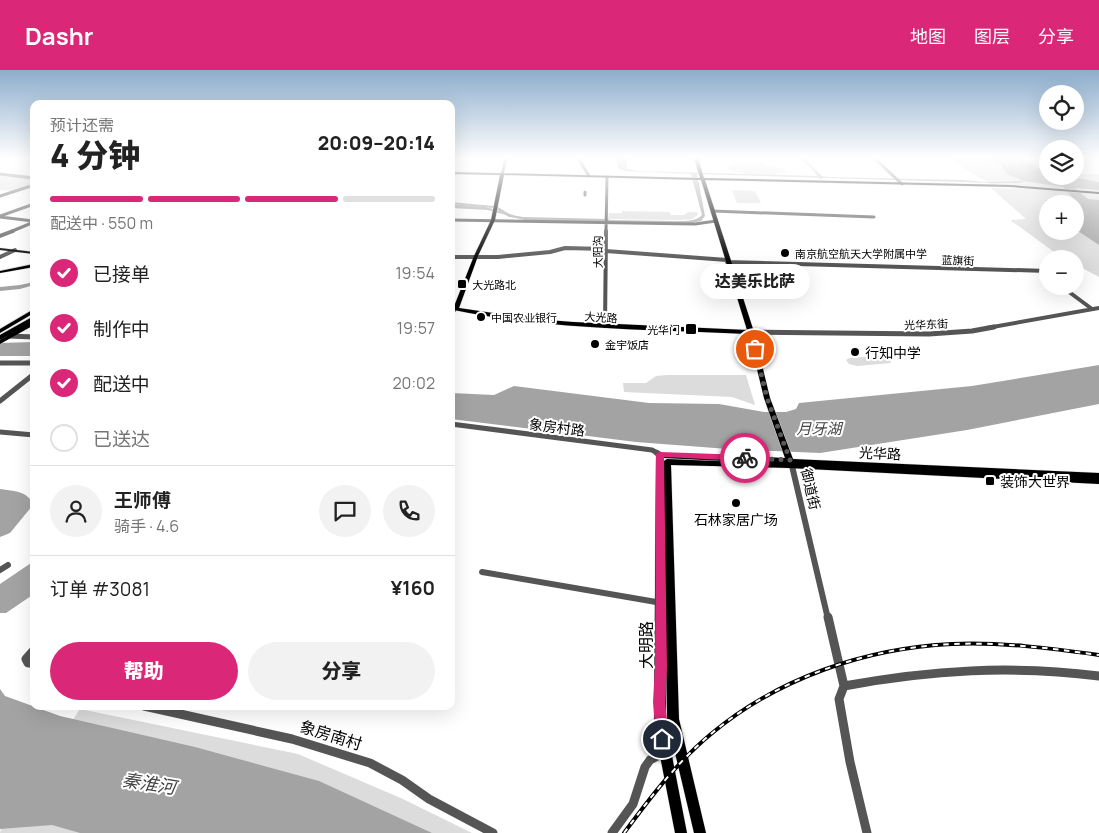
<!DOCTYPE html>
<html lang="zh">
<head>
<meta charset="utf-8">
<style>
  :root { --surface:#fff; --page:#f2f2f2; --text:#222; --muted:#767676; --line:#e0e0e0; --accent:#db2777 }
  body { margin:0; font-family:Manrope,"Noto Sans SC",sans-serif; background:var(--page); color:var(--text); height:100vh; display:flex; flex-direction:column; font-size:19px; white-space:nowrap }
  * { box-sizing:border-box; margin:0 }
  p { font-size:16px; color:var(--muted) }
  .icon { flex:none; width:28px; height:28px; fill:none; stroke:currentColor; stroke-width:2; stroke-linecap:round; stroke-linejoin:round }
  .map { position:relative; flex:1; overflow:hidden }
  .details { position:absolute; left:30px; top:30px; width:425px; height:610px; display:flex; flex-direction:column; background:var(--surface); border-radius:10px; box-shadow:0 5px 20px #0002 }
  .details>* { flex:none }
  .fabs { position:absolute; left:1039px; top:15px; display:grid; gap:10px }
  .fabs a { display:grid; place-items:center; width:45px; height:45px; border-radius:50%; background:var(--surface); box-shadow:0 5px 20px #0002; font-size:25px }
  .pin { position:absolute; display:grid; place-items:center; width:42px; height:42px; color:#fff; margin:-21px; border:2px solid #fff; border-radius:50%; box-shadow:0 1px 5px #0007 }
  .courier { position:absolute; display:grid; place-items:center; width:50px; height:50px; margin:-25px; border:4px solid #db2777; border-radius:50%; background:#fff; color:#222; box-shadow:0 1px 6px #0007 }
  .bubble { position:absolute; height:35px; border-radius:18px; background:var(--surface); box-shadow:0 5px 20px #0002; font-size:16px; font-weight:800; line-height:35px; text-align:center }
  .head em { font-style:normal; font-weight:800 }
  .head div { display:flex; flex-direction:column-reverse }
  .head { display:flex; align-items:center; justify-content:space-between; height:85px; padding:0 20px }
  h1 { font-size:32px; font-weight:800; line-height:38px }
  .bar { display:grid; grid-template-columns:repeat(4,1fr); gap:8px 5px; align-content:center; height:60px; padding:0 20px }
  .bar i { height:6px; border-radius:4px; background:var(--line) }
  .bar .active { background:var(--accent) }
  .bar p { grid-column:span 4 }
  .line { display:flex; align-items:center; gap:12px; padding:0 20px; border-top:1px solid var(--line) }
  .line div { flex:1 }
  .round { display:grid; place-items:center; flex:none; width:52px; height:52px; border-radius:26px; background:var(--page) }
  ol { padding:0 20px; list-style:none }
  li { display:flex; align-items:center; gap:15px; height:55px }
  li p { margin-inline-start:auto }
  li .icon { padding:5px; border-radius:50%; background:var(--accent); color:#fff; stroke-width:4 }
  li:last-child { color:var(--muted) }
  li i { width:28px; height:28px; border:2px solid var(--line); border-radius:50% }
  .cta { display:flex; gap:10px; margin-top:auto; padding:10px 20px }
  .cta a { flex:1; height:58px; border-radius:30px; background:var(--accent); color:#fff; font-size:20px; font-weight:800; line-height:58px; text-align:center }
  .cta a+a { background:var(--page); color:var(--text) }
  header { display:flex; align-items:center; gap:30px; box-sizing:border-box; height:70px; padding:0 25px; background:var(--accent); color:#fff }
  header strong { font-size:24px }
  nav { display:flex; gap:28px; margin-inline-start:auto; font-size:18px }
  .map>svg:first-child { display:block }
  .green { fill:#dcdcdc; fill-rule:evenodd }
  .water { fill:#a3a3a3 }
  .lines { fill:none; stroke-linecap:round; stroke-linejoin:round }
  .river { fill:#a3a3a3; fill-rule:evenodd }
  .major-casing { stroke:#dbdbdb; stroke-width:1 }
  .highway-casing { stroke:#dbdbdb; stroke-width:2 }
  .minor-far4 { stroke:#555; stroke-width:3 }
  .minor-far3 { stroke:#555; stroke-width:4 }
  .minor-far2 { stroke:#555; stroke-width:5 }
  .minor-far1 { stroke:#555; stroke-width:6 }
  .minor { stroke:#555; stroke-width:9 }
  .major { fill:#000; fill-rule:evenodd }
  .highway { fill:#000; fill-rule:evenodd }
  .rail-casing { stroke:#000; stroke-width:4 }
  .rail { stroke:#fff; stroke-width:2; stroke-dasharray:5.5; stroke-linecap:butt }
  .route { fill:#db2777 }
  .done { stroke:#595959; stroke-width:5; stroke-dasharray:0 9 }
  .poi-dot { fill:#000; stroke:#fff; stroke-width:2 }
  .labels { text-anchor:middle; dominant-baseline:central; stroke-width:4; stroke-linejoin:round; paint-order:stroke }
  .far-street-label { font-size:11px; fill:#000; stroke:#fff }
  .far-poi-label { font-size:11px; fill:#000; stroke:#fff; text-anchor:start }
  .poi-label { font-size:14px; fill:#000; stroke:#fff; text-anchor:start }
  .street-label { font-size:14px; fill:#000; stroke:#fff }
  .water-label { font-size:15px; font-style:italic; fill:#444; stroke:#fff }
  .near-street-label { font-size:16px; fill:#000; stroke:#fff }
  .near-water-label { font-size:18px; font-style:italic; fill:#444; stroke:#fff }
</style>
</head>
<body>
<header>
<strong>Dashr</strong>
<nav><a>地图</a><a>图层</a><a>分享</a></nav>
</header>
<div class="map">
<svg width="1099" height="763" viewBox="0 0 1099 763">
  <rect width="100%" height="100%" fill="#fff"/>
  <path class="green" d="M948,88H1024L1047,99L1048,106H1075V104H1099V207L1075,194V189L1061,187L1010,150L1026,149L991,118L1050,119L990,114ZM1048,134H1075V161H1048Z
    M736,92L764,93L765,95L783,98L786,102C773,107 742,105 730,100L728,97L737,94Z
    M0,104L34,108V115L13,121L0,120Z
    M732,120L755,121L761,133H737Z
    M622,141L670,142L671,145H684L688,142H697L698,145L692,149L681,150L608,149L609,143H622Z
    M793,182L827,183L832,191L797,190Z
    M878,286L889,289L891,293L857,296L849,294L846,290L849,288Z
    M667,305H746L755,335L732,327L624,322L623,313H646L656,306Z
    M80,639L298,684L403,729L472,763H0L1,759Z"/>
  <path class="water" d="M616,88H627V99L638,101L818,106L801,88H804L822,106L828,107L964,110L985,112L1023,111L1007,104L1001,95L985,88H1019L1047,103L1048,106L1073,107L1099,112V120L1075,118L1088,129L1099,130V175L1075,159V134H1049L1045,130H1075L1063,117L1024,111L1021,113H994L697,104L705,146L701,151L692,153L528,151L488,140L451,138V134L486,137L516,146L535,149L675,151C684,151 696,152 702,145L691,104L625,101L618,98Z
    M34,272V286H0V273Z
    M1099,295V334L967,360L820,383L728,379L636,372L451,349V323L494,325L514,316L649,333L719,334L764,342H786L796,339L799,333L972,316Z
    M0,419C13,421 29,421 33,435L10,463L0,467Z
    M34,491V524L6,543H0V514Z
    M0,619L5,626L60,646L195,677L319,711L432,763H80L52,755L0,759Z"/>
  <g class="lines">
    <path class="river" d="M808,94H810L822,107V109H820Z
      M451,132L493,136L495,137L493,138L451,134Z
      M496,137H498L511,145L522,147L608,149L610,150L608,151L522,149L509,147L496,139Z
      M34,212V215L20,219L0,221V217L20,215Z"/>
    <defs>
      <path id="major" d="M694,88H698L704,108L1011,115L1099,122V124L1011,117L705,110L754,262L770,328L793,389L1099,403V414L789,398L671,395L679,649L706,763H694L667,649L664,462L666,655L687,763H675L654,655L656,385L660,383L785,388L764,328L749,266L748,264C650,259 550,260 454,240L453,239L474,186L491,150L500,105L451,104V102L700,108ZM504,105L701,110L747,260L573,252L535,249L459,238L478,186L495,150ZM664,388L764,393L667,389L664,391Z
        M0,178L34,182V184L0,180Z
        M34,194V197L0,203V201Z
        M34,239V243L0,263V259Z
        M34,250V255L0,274V270Z"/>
      <path id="highway" d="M34,246V251L0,270V265Z"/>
    </defs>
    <use href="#major" class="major-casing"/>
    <use href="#highway" class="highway-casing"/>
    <path class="minor-far4" d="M578,88L589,106
      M874,88L902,114
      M0,104L34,108
      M501,110L506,88
      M585,122V125
      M0,126L34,115
      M713,141L874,147
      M0,146L34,134
      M0,147L33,151
      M451,150L695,154L716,151
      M10,162L34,152
      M606,162L607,107"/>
    <path class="minor-far3" d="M0,166L13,161
      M606,181L727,190
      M0,187L15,180
      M451,187H498L550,182L565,178L606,179
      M727,192L1048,201
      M1061,216L1092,239
      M451,245L458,234
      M605,256L606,161
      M987,258L1099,238"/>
    <path class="minor-far2" d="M747,262L929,264L972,261L994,257
      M9,266L34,267
      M0,293H34
      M0,331L34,304
      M451,354L652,380L659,384
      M0,362L34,365"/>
    <path class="minor-far1" d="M657,383L660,385
      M792,396L828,549
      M0,500L8,495
      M482,502L662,533"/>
    <path class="minor" d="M828,547L844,616
      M34,580L26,589L28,593H34
      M844,616C931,600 1011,595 1099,606
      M844,616L839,629L850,692L867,763
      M144,636L292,669L370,693L402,710L429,729L493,763
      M612,763L633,734L645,697L650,690L664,682"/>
    <use href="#major" class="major"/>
    <use href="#highway" class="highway"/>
    <defs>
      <path id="rail" d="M624,763C650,728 677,692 711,664C778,608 866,578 952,574C1001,572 1050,578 1099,585"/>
    </defs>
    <use href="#rail" class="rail-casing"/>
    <use href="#rail" class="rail"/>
  </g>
  <linearGradient id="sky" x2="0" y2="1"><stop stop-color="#8cadcc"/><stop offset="0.45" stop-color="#fff"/><stop offset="1" stop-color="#fff" stop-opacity="0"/></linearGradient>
  <rect width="1099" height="195" fill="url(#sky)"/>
  <path class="route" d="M660,382L745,385L749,388L745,391L664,387L667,597L665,632L669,669L667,673L662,675L658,673L656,669L653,632L655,597L656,384Z"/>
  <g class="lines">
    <path class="done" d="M745,388L790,390L767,328L755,279"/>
  </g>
  <g class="poi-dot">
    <circle cx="785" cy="183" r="5"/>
    <rect x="457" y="209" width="10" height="10" rx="2.5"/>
    <circle cx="481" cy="247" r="5"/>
    <rect x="685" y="253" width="12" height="12" rx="2.5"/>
    <circle cx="595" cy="274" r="5"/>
    <circle cx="855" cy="282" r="5"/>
    <rect x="985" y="406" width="10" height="10" rx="2.5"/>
    <circle cx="736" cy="433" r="5"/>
  </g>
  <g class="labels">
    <g class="far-street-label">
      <text transform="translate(597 182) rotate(-90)">大阳沟</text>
      <text transform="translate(958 190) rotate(2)">蓝旗街</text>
      <text transform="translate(601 247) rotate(4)">大光路</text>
      <text transform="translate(926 254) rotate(-2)">光华东街</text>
    </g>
    <g class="far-poi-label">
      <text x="795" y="183">南京航空航天大学附属中学</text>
      <text x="472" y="214">大光路北</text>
      <text x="491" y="247">中国农业银行</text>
      <text x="680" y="259" text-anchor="end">光华门</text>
      <text x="605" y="274">金宇饭店</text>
    </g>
    <g class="poi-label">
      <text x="865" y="282">行知中学</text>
      <text x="1000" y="411">装饰大世界</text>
      <text x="736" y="449" text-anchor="middle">石林家居广场</text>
    </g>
    <g class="street-label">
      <text transform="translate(557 357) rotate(7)">象房村路</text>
      <text transform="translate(880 383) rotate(3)">光华路</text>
      <text transform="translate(811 419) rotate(77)">御道街</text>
    </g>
    <g class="water-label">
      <text x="819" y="358">月牙湖</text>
    </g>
    <g class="near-street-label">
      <text transform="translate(646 575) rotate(-90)">大明路</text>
      <text transform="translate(331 665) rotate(17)">象房南村</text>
    </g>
    <g class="near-water-label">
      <text transform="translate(149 713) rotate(9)">秦淮河</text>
    </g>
  </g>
</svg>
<div class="fabs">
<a><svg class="icon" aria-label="locate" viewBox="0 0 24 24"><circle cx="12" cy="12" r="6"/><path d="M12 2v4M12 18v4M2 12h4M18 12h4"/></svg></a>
<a><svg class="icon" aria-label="layers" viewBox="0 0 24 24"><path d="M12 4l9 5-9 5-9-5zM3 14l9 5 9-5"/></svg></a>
<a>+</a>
<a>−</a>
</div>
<div class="pin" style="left:755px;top:279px;background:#ea580c"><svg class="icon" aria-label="bag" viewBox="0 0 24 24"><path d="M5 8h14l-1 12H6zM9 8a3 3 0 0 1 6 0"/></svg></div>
<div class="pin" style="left:662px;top:669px;background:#1f2937"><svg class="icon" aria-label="home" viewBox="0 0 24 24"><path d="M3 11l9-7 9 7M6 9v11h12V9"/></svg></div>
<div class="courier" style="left:745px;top:388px"><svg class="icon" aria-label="bike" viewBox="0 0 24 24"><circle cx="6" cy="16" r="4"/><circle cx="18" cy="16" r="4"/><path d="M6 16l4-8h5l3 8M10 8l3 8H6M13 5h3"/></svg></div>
<div class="bubble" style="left:700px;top:194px;width:110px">达美乐比萨</div>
<section class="details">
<div class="head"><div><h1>4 分钟</h1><p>预计还需</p></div><em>20:09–20:14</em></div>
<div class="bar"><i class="active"></i><i class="active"></i><i class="active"></i><i></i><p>配送中 · 550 m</p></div>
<ol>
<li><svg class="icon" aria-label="check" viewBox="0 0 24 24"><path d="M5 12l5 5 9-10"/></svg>已接单<p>19:54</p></li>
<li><svg class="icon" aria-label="check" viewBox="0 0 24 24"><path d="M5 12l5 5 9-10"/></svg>制作中<p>19:57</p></li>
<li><svg class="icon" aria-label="check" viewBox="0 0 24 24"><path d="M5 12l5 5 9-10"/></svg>配送中<p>20:02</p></li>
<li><i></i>已送达</li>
</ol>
<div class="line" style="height:90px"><a class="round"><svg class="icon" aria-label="person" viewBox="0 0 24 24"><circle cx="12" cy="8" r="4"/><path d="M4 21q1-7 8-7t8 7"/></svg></a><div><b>王师傅</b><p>骑手 · 4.6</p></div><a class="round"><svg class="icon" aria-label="chat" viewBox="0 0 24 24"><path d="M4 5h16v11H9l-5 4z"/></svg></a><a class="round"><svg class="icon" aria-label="phone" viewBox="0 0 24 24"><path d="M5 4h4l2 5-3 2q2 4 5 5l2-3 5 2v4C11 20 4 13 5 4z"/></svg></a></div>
<div class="line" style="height:65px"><div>订单 #3081</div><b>¥160</b></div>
<div class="cta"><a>帮助</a><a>分享</a></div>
</section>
</div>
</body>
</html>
